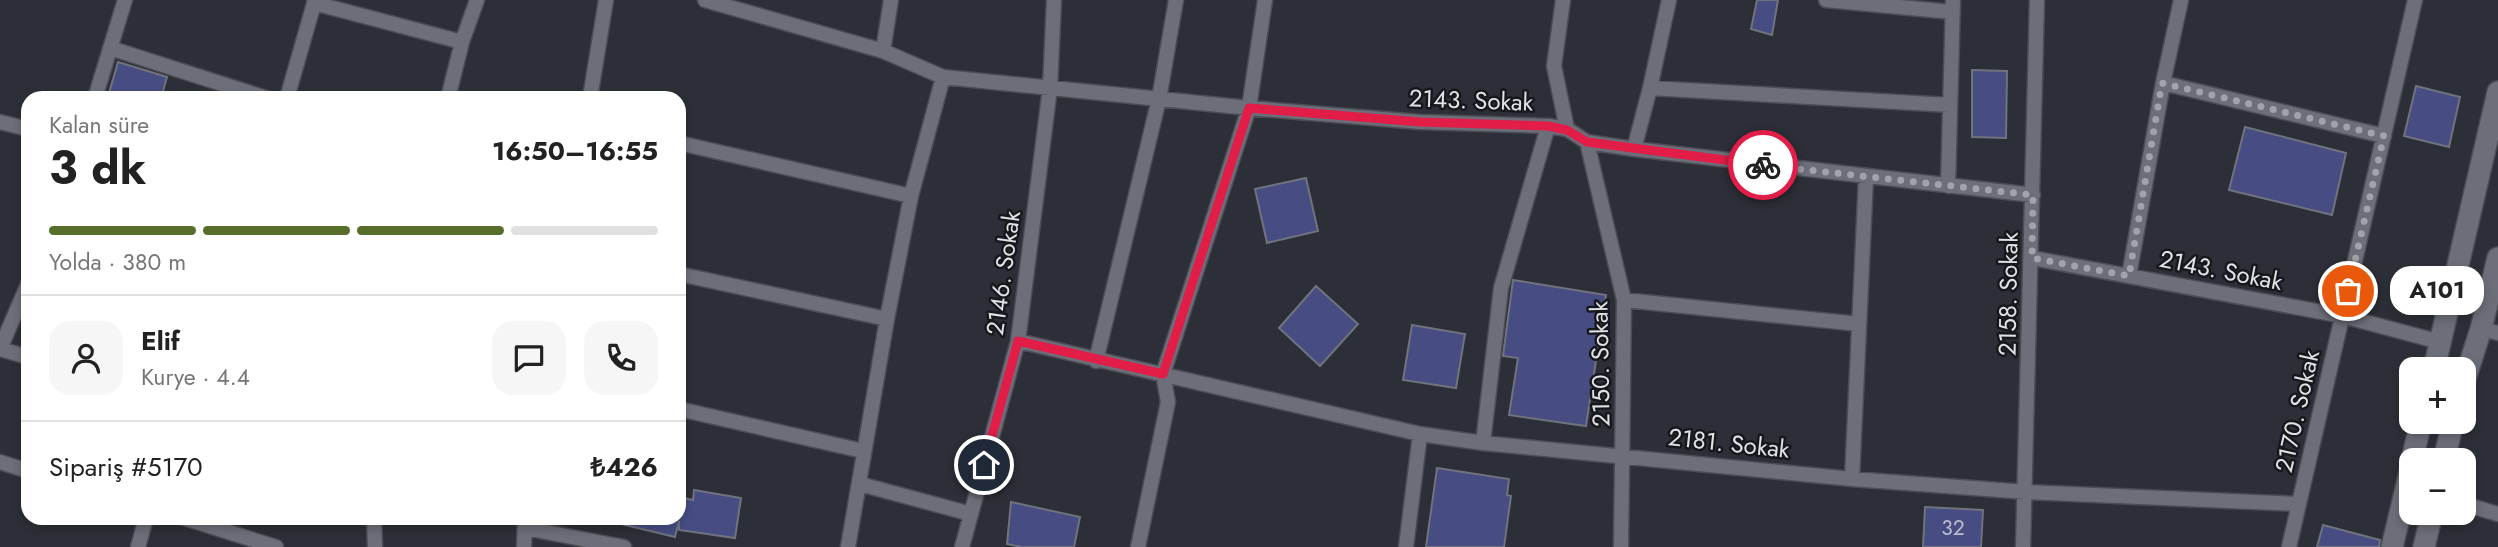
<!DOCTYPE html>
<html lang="tr">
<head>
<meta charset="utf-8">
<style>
  :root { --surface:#fff; --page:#f6f6f6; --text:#222; --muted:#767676; --line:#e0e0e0; --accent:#576e2b }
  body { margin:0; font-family:Jost,sans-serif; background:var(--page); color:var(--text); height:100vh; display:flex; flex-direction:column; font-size:26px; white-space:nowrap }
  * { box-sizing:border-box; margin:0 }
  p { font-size:23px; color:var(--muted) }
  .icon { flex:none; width:38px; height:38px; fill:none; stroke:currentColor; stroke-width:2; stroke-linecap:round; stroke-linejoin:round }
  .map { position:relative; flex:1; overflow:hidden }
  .details { position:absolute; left:21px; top:91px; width:665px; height:434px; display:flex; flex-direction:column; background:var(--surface); border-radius:21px; box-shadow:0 4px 10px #0003 }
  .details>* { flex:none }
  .controls { position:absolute; left:2399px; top:357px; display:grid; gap:14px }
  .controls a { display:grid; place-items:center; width:77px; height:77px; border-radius:14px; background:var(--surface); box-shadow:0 4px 10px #0003; font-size:35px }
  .pin { position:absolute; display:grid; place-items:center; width:60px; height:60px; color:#fff; margin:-30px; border:4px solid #fff; border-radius:50%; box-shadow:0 2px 7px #0007 }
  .courier { position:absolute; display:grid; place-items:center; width:70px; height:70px; margin:-35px; border:5px solid #e11d48; border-radius:50%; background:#fff; color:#222; box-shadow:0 2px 9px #0007 }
  .bubble { position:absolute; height:49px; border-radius:21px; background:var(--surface); box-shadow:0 4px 10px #0003; font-size:23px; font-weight:700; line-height:49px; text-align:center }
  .overview em { font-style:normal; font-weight:700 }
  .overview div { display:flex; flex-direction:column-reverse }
  .overview { display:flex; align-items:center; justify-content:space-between; height:119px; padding:0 28px }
  h1 { font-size:46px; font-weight:700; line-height:52px }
  .bar { display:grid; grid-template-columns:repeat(4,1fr); gap:10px 7px; align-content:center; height:84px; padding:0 28px }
  .bar i { height:9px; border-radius:5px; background:var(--line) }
  .bar .on { background:var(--accent) }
  .bar p { grid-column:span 4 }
  .line { display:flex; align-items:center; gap:18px; padding:0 28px; border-top:2px solid var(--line) }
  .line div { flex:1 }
  .round { display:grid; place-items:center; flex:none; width:74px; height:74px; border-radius:21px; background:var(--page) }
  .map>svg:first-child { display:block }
  .building { fill:#474d83; stroke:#70727d; stroke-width:2 }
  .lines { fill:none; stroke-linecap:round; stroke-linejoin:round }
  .minor-casing { stroke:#4b4c54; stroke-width:17 }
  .secondary-casing { stroke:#4b4c54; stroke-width:24 }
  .minor { stroke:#6c6e79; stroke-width:14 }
  .secondary { stroke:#6c6e79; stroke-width:21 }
  .done { stroke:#a2a3aa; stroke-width:7; stroke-dasharray:0 12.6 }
  .route { stroke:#e11d48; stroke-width:9 }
  .labels { text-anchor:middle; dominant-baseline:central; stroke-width:5; stroke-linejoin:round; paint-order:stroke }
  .number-label { font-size:21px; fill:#babdcf }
  .street-label { font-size:24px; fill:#e1e2e8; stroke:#17181c }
</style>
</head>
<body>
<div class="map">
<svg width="2498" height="547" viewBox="0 0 2498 547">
  <rect width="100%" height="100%" fill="#2d2f38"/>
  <path class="building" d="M1757,0H1778L1772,35L1751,29Z
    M118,62L167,77L161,98H121L109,93Z
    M1972,70L2007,71L2006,138L1972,137Z
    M2416,86L2460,97L2449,147L2404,136Z
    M2245,127L2346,153L2332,215L2229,190Z
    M1306,178L1318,231L1267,243L1255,189Z
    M1513,280L1606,295L1586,426L1509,415L1518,358L1503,356Z
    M1316,286L1358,324L1320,366L1279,328Z
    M1412,325L1465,334L1456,388L1403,380Z
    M1437,468L1509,479L1507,495L1511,496L1504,547H1426Z
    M694,490L741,498L735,538L679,530V521L675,537L621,524L622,518H679V497L693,500Z
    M1011,502L1080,517L1074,547H1022L1007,544Z
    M1925,507L1983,510L1981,547H1923Z
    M2323,525L2380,540L2379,547H2317Z"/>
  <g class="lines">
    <defs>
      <path id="minor" d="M705,0L883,51L943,77L1249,108L1420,122L1548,126L1567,129L1587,142L1634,149L2033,195
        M1563,0L1554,66L1567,129
        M1826,0L1952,12
        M314,3L462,42
        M110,48L266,98
        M883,51L891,0
        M2163,83L2384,136
        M1650,88L1950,105
        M95,98L125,0
        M287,98L315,0
        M448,98L462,42L477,0
        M590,98L606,0
        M0,122L28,129
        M1587,142L1624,300L1621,547
        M679,143L911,196
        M1634,149L1650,88L1669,0
        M1948,186L1953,0
        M2032,258L2343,316L2440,342
        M679,274L887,319
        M2129,276L2163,83L2181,0
        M1624,300L1859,324
        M2481,329L2498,333
        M1018,341L1420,434L1483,443L1852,479L2026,492L2298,504
        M0,349L28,284
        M0,349L28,357
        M1096,361L1159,99L1176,0
        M679,409L863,451
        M1483,443L1501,288L1548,126
        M0,462L28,471
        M1852,479L1866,177
        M860,484L971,514
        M2464,504L2498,514
        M184,518L276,547
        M374,518L375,547
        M525,528L624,547
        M138,547L146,518
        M524,547L525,518
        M848,547L887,319L911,196L943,77
        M962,547L1018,341L1050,88L1054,0
        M1138,547L1168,402L1163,374L1249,108L1265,0
        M1406,547L1420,434
        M2023,547L2037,0
        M2289,547L2415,0"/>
      <path id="secondary" d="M2434,369L2498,92
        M2464,382L2481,329L2498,258
        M2412,460L2421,422
        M2444,460L2453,422
        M2392,547L2412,464
        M2424,547L2432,513"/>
    </defs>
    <use href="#minor" class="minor-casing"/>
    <use href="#secondary" class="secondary-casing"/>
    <use href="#minor" class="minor"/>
    <use href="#secondary" class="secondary"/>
  </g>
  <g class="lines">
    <path class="done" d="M1763,165L2033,195L2032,258L2129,276L2162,83L2384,136L2348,291"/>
    <path class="route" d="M984,465L1018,341L1163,374L1249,108L1420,122L1548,126L1567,130L1587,142L1763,165"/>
  </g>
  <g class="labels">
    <g class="number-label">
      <text x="1953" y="528">32</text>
    </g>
    <g class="street-label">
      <text transform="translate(1471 100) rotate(2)">2143. Sokak</text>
      <text transform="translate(2221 270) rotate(11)">2143. Sokak</text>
      <text transform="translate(1003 273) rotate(-82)">2146. Sokak</text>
      <text transform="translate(2008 294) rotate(-89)">2158. Sokak</text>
      <text transform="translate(1600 364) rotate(-91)">2150. Sokak</text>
      <text transform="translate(2297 411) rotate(-77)">2170. Sokak</text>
      <text transform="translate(1729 443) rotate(6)">2181. Sokak</text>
    </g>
  </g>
</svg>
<div class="controls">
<a>+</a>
<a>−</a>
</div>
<div class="pin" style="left:2348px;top:291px;background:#ea580c"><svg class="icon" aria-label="bag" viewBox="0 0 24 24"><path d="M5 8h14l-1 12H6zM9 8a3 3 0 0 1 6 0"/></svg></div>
<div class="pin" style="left:984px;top:465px;background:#1f2937"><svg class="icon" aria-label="home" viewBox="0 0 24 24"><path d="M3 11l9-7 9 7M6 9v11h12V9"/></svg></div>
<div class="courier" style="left:1763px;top:165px"><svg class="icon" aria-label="bike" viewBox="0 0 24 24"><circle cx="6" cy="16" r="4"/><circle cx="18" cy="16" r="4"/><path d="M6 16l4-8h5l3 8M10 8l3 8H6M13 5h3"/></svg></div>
<div class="bubble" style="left:2390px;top:266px;width:94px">A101</div>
<section class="details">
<div class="overview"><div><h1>3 dk</h1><p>Kalan süre</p></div><em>16:50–16:55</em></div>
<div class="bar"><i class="on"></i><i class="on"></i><i class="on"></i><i></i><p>Yolda · 380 m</p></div>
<div class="line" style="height:126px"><a class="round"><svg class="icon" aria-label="person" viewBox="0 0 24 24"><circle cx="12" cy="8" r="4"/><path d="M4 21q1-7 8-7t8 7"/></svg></a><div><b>Elif</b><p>Kurye · 4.4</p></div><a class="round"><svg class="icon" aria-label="chat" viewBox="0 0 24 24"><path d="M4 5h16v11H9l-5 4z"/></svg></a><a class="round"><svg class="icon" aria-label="phone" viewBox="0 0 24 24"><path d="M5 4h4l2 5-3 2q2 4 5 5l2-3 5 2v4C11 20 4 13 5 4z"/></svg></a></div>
<div class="line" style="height:91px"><div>Sipariş #5170</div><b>₺426</b></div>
</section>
</div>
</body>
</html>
